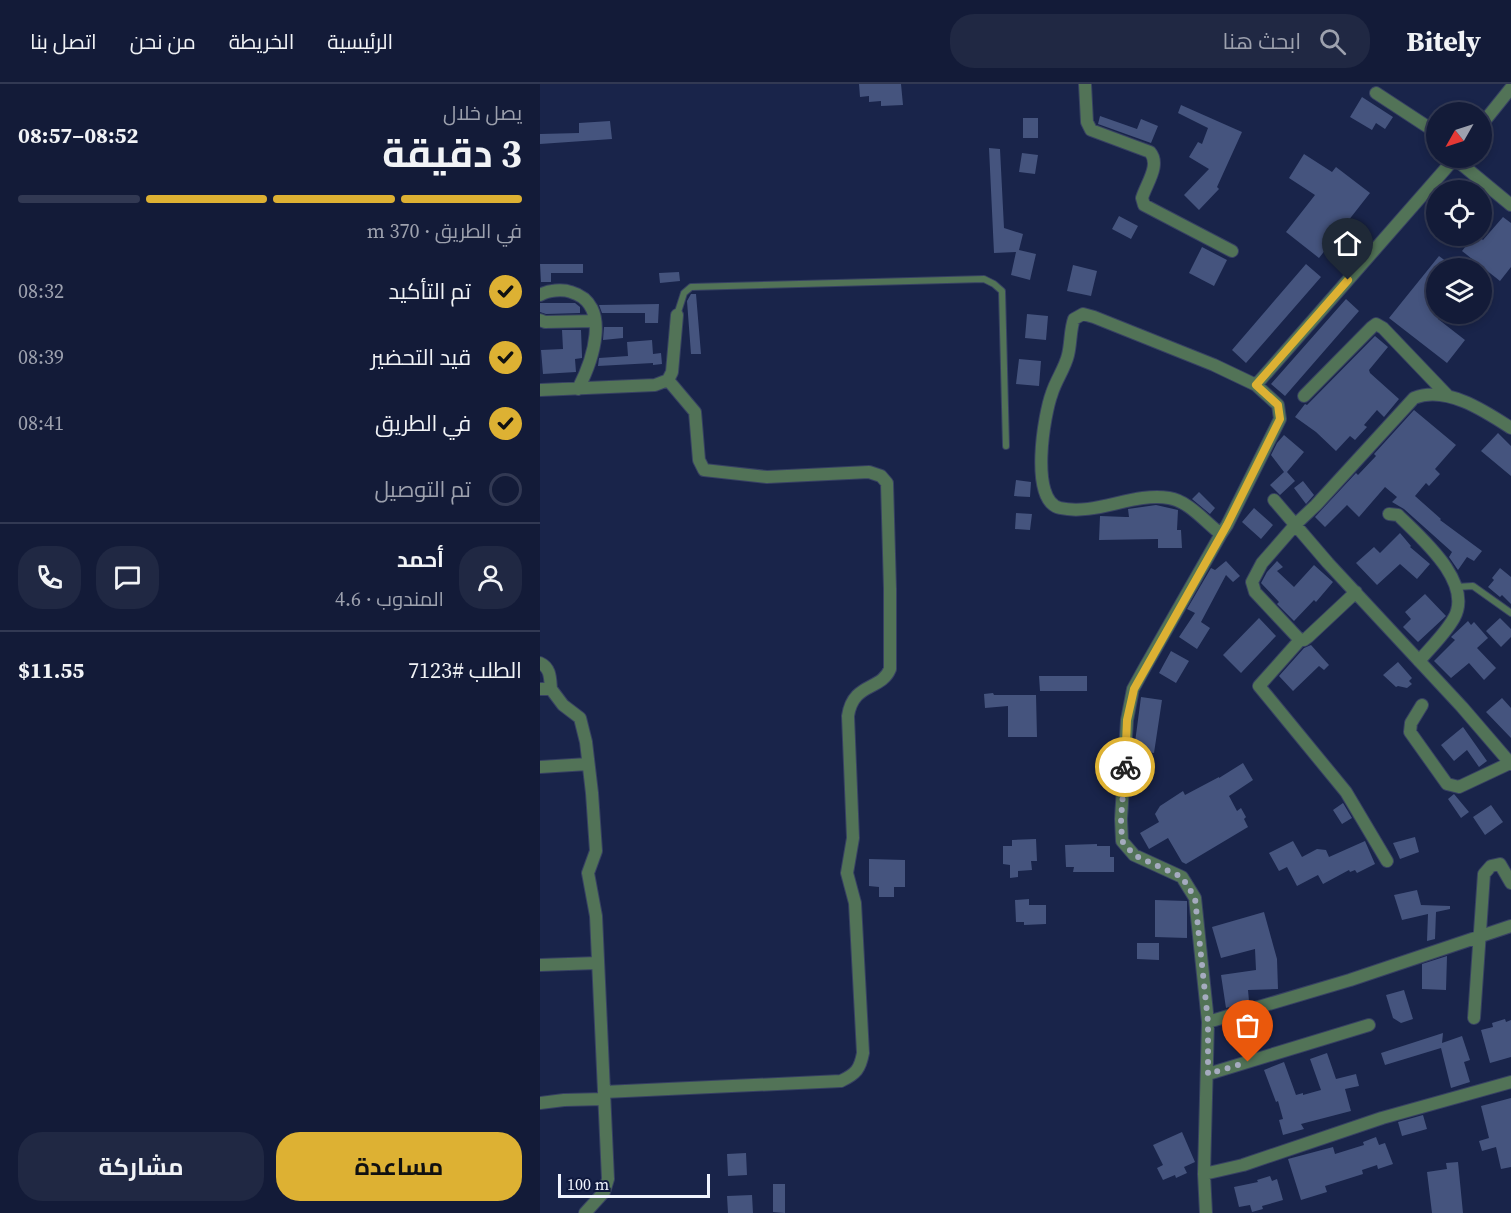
<!DOCTYPE html>
<html lang="ar">
<head>
<meta charset="utf-8">
<style>
  :root { --surface:#131b38; --page:#202843; --text:#f1f3f6; --muted:#9da1ae; --line:#323953; --accent:#ddb133 }
  body { margin:0; font-family:"Source Serif 4",Cairo,serif; background:var(--page); color:var(--text); direction:rtl; height:100vh; display:flex; flex-direction:column; font-size:22px; white-space:nowrap }
  * { box-sizing:border-box; margin:0 }
  p { font-size:20px; color:var(--muted) }
  .icon { flex:none; width:33px; height:33px; fill:none; stroke:currentColor; stroke-width:2; stroke-linecap:round; stroke-linejoin:round }
  .map { position:relative; flex:1; overflow:hidden; direction:ltr }
  .details { display:flex; flex-direction:column; background:var(--surface); width:540px }
  .details>* { flex:none }
  .needle { width:39px; rotate:231deg }
  .fabs { position:absolute; left:886px; top:18px; display:grid; gap:12px }
  .fabs a { display:grid; place-items:center; width:66px; height:66px; border-radius:50%; background:var(--surface); box-shadow:0 3px 9px #0003,0 0 0 2px var(--line); font-size:30px }
  .scale { position:absolute; left:18px; bottom:15px; width:152px; box-sizing:border-box; padding-left:6px; border:3px solid #f0f4fe; border-top:0; font-size:16px; line-height:21px; white-space:nowrap; color:#f0f4fe; -webkit-text-stroke:4px #101a3f; paint-order:stroke }
  .pin { position:absolute; display:grid; place-items:center; width:51px; height:51px; color:#fff; margin:-62px -26px; border-radius:50% 50% 50% 0; rotate:-45deg; box-shadow:0 0 6px #0007 }
  .pin .icon { rotate:45deg }
  .courier { position:absolute; display:grid; place-items:center; width:60px; height:60px; margin:-30px; border:4px solid #ddb133; border-radius:50%; background:#fff; color:#222; box-shadow:0 2px 8px #0007 }
  .summary em { font-style:normal; font-weight:700 }
  .summary div { display:flex; flex-direction:column-reverse }
  .summary { display:flex; align-items:center; justify-content:space-between; height:102px; padding:0 18px }
  h1 { font-size:39px; font-weight:700; line-height:45px }
  .bar { display:grid; grid-template-columns:repeat(4,1fr); gap:9px 6px; align-content:center; height:72px; padding:0 18px }
  .bar i { height:8px; border-radius:4px; background:var(--line) }
  .bar .selected { background:var(--accent) }
  .bar p { grid-column:span 4 }
  .line { display:flex; align-items:center; gap:15px; padding:0 18px; border-top:2px solid var(--line) }
  .line div { flex:1 }
  .round { display:grid; place-items:center; flex:none; width:63px; height:63px; border-radius:24px; background:var(--page) }
  ol { padding:0 18px; list-style:none }
  li { display:flex; align-items:center; gap:18px; height:66px }
  li p { margin-inline-start:auto }
  li .icon { padding:6px; border-radius:50%; background:var(--accent); color:#111; stroke-width:4 }
  li:last-child { color:var(--muted) }
  li i { width:33px; height:33px; border:3px solid var(--line); border-radius:50% }
  .cta { display:flex; gap:12px; margin-top:auto; padding:12px 18px }
  .cta a { flex:1; height:69px; border-radius:24px; background:var(--accent); color:#111; font-size:24px; font-weight:700; line-height:69px; text-align:center }
  .cta a+a { background:var(--page); color:var(--text) }
  header { display:flex; align-items:center; gap:36px; box-sizing:border-box; height:84px; padding:0 30px; background:var(--surface); border-bottom:2px solid var(--line) }
  header strong { font-size:28px }
  nav { display:flex; gap:33px; margin-inline-start:auto; font-size:21px }
  .search { width:420px; height:54px; background:var(--page); display:flex; align-items:center; gap:15px; box-sizing:border-box; padding:0 21px; border-radius:24px; color:var(--muted); font-size:22px }
  main { display:flex; flex:1; min-height:0 }
  .map>svg:first-child { display:block }
  .building { fill:#45547e }
  .lines { fill:none; stroke-linecap:round; stroke-linejoin:round }
  .service-casing { stroke:#374163; stroke-width:8 }
  .minor-casing { stroke:#374163; stroke-width:14 }
  .service { stroke:#527357; stroke-width:6 }
  .minor { stroke:#527357; stroke-width:12 }
  .done { stroke:#a5abbf; stroke-width:6; stroke-dasharray:0 10.8 }
  .route { stroke:#ddb133; stroke-width:8 }
</style>
</head>
<body>
<header>
<strong>Bitely</strong>
<div class="search"><svg class="icon" aria-label="search" viewBox="0 0 24 24"><circle cx="10" cy="10" r="6"/><path d="M15 15l6 6"/></svg>ابحث هنا</div>
<nav><a>الرئيسية</a><a>الخريطة</a><a>من نحن</a><a>اتصل بنا</a></nav>
</header>
<main>
<div class="map">
<svg width="971" height="1129" viewBox="0 0 971 1129">
  <rect width="100%" height="100%" fill="#19244a"/>
  <path class="building" d="M319,0H361L363,21L341,22V17L329,18V12L320,13Z
    M822,13L853,33L845,45L836,39L832,46L810,33Z
    M641,21L702,48L677,103L679,105L659,126L644,111L669,85L649,73L658,58L662,60L668,44L638,29Z
    M560,32L597,45L601,35L618,42L611,59L558,40Z
    M483,34H498V54H483Z
    M70,37L72,55L0,60V50L39,49V39Z
    M449,64L460,65L464,144L483,150L479,166L496,170L490,196L471,191L476,168L454,169Z
    M482,69L498,71L495,90L479,88Z
    M764,70L792,88L796,83L830,109L779,174L746,148L775,111L749,94Z
    M579,132L598,142L591,155L572,145Z
    M963,133L971,139V183L960,197L922,167L934,152H938L943,156Z
    M662,163L687,176L674,202L649,189Z
    M899,172L915,184H897V230H903L898,235L925,256L907,279L849,234Z
    M0,180H43V189H11V198H1Z
    M766,180L781,193L706,279L692,266Z
    M533,181L557,187L551,212L527,207Z
    M139,188L140,197L120,199L119,189Z
    M151,210H156L161,270H151L147,217Z
    M806,215L819,227L745,312L731,300Z
    M0,219H35L40,223V229L6,230L0,228Z
    M119,220L118,239H105V229H62L59,221Z
    M487,230L508,232L506,256L485,254Z
    M64,243H83V254L63,256Z
    M22,246H41L42,272V274L35,275L36,288L3,290L1,266L23,265Z
    M835,252L848,263L829,286L830,289L859,315L844,333L837,326L824,341L827,343L815,356L810,352L796,367L776,348L755,333L765,320L767,321Z
    M112,256L113,270L121,269L122,280L113,281V279L58,282L59,274L88,272L87,258Z
    M479,275L501,277L499,302L476,300Z
    M874,326L916,361L895,385L900,390L889,402L886,399L875,412L901,435L900,436L942,467L934,477L927,473L918,486L909,473L912,468L864,425L852,418L857,413L845,403L819,433L807,421L785,443L775,433L816,389L818,391L836,372L834,370Z
    M958,349L971,362V392L941,367Z
    M744,351L764,368L747,388L755,397L740,411L730,401L744,388L731,371L737,359Z
    M476,396L491,398L490,413L474,412Z
    M763,397L774,411L766,420L754,404Z
    M659,408L675,424L670,430L652,415Z
    M616,421L638,426L637,446H641L642,464H618V455L559,456L560,432L586,433H589L588,425Z
    M714,424L733,441L721,455L702,438Z
    M476,429L492,430L490,446L475,445Z
    M860,449L871,462L870,463L890,480L877,495L860,480L837,501L816,479L834,463L840,469Z
    M686,477L700,492L693,498L686,491L661,538L670,544L657,565L639,553L655,529L647,525L671,484L675,486Z
    M737,477L743,483L737,487L754,503L774,481L793,498L776,518L774,516L754,537L737,520L739,518L721,499L727,488Z
    M960,484L971,493V520L962,511L960,513L948,503L954,496L952,494Z
    M885,510L906,532L878,558L863,543L871,535L865,528Z
    M719,534L736,552L701,589L683,571Z
    M960,534L971,545V553L961,563L946,547Z
    M928,537L931,541L934,538L948,554L937,564L956,584L944,596L929,579L911,594L894,577L915,556L911,553Z
    M771,561L789,581L784,586L779,582L753,607L739,592L764,564Z
    M631,567L649,577L636,599L619,589Z
    M858,578L872,594L869,597L872,600L867,604L858,602L856,603L843,591Z
    M499,592H547V607H500Z
    M453,609L454,611H496L497,653H468V622L445,624L444,610Z
    M601,613L622,616L614,669L594,666Z
    M962,614L971,624V654L946,628Z
    M923,643L947,677L939,683L927,666L914,677L901,661Z
    M703,679L713,696L689,712L697,727L701,724L706,733L704,735L708,743L646,780L642,778L628,754L609,765L600,749L619,738L615,730L620,722L643,707L645,711L679,693V694Z
    M914,710L929,728L921,734L908,715Z
    M803,719L812,734L802,740L793,726Z
    M951,721L963,738L945,751L933,733Z
    M875,753L879,768L860,775L853,759Z
    M496,755L497,777H491L492,786L478,787V793L470,794V781L463,780V762H472V756Z
    M753,757L762,773L777,765L786,766L789,773L825,757L835,780L817,789L815,786L810,788L809,786L783,800L778,791L757,802L747,783L739,787L729,769Z
    M557,760V762H570V773H574V788H533L534,783H526L525,761Z
    M329,775L365,776V803H354V813H339V803L329,802Z
    M877,806L881,821L910,822V825L896,828L895,855L887,857L888,830L862,836L854,811Z
    M489,815V821H506V840L484,841V838H476L475,816Z
    M615,816L647,817V854L615,853Z
    M724,828L737,875L738,905L708,906L709,917L686,924L681,891L716,886L715,865L681,874L672,843Z
    M597,859H619V876L597,875Z
    M907,872L906,906L882,905V880Z
    M864,906L873,935L861,939L853,934L846,911Z
    M965,935L966,938L971,936V973L950,979L941,946L953,943L952,939Z
    M903,949L902,959L922,952L930,976L924,978L930,998L911,1004L901,964L845,981L841,969Z
    M787,969L796,995L816,990L819,1002L805,1005L811,1027L761,1040L764,1045L743,1051L739,1036L743,1035L738,1017L736,1018L724,986L744,978L756,1011L763,1009V1011L781,1006L770,975Z
    M971,1014V1083L961,1085L956,1063L942,1067L939,1057L949,1054L941,1022Z
    M883,1031L887,1045L862,1052L858,1038Z
    M642,1048L655,1078L644,1083L647,1089L636,1094L635,1091L623,1096L617,1084L623,1081L613,1061Z
    M836,1053L839,1061L845,1059L853,1080L838,1085L837,1081L822,1086L823,1090L785,1102L787,1108L761,1116L748,1075L793,1063L795,1070L824,1061L823,1058Z
    M206,1069L207,1091L188,1092L187,1070Z
    M918,1078L923,1129H892L887,1088L907,1085L906,1079Z
    M730,1092L732,1097L737,1095L743,1116L722,1122L723,1125L712,1128L710,1121L699,1123L694,1103L718,1098L717,1096Z
    M233,1100H245V1129L233,1128Z
    M212,1111L213,1129H188L187,1112Z"/>
  <g class="lines">
    <defs>
      <path id="service" d="M137,231L144,209L151,203L444,195L454,200L462,207L466,362
        M916,503L933,502L971,529"/>
      <path id="minor" d="M545,0L547,38L551,46L610,68C621,81 606,100 602,114L604,121L692,167
        M836,9L897,49
        M942,40L971,4
        M914,74L971,121
        M0,211C8,206 23,205 31,208C73,220 52,278 38,305
        M0,236L5,238L55,237
        M716,301L915,74
        M0,306L115,301L128,296L132,288L137,231
        M764,312L832,243L836,240L843,244L907,311
        M734,416L788,479L922,623L971,680
        M849,430L858,431C880,453 934,498 914,534C905,550 891,563 879,577
        M816,508L768,553L764,556H760L719,602L806,708L847,777
        M760,556L715,508L712,498L722,479L756,440L776,421L874,314C906,301 945,327 971,344
        M0,579C11,584 10,595 11,605
        M0,605H11L23,621L40,634L46,658L52,709L56,767L48,789L56,832L68,1095L64,1108L45,1129
        M882,621L871,639L870,648L907,700L919,703L970,679
        M0,683L48,680
        M0,881L57,879
        M934,934L944,790L951,782L960,780L971,799
        M668,938L810,896L971,842
        M668,990L829,941
        M64,1008L301,997C316,990 320,985 323,969L315,819L307,789L313,754L308,632C313,598 341,607 350,585V505L347,399L341,392L329,388L227,393L164,386L159,376L155,328L128,296
        M0,1019L24,1016L64,1015
        M664,1090L703,1081L842,1034L971,998
        M666,1129L664,1090L668,938L655,814L642,793L594,771L582,757L581,735L587,636L593,605L604,585L681,450L687,441L740,335L738,321L716,301L674,281L554,233L543,230L534,235C530,246 531,259 528,271C525,284 516,296 512,309C504,330 489,417 520,424C556,432 593,408 629,414C649,417 666,439 681,450"/>
    </defs>
    <use href="#service" class="service-casing"/>
    <use href="#minor" class="minor-casing"/>
    <use href="#service" class="service"/>
    <use href="#minor" class="minor"/>
  </g>
  <g class="lines">
    <path class="done" d="M585,683L581,735L582,757L594,771L642,793L655,814L668,938V990L708,978"/>
    <path class="route" d="M585,683L587,636L594,605L687,441L740,335L738,321L716,301L808,196"/>
  </g>
</svg>
<div class="fabs">
<a><svg class="needle" viewBox="-14 -14 28 28"><path d="M0-13l5 13h-10z" fill="#e53935"/><path d="M0 13l5-13h-10z" fill="#9da1ae"/></svg></a>
<a><svg class="icon" aria-label="locate" viewBox="0 0 24 24"><circle cx="12" cy="12" r="6"/><path d="M12 2v4M12 18v4M2 12h4M18 12h4"/></svg></a>
<a><svg class="icon" aria-label="layers" viewBox="0 0 24 24"><path d="M12 4l9 5-9 5-9-5zM3 14l9 5 9-5"/></svg></a>
</div>
<div class="scale">100 m</div>
<div class="pin" style="left:708px;top:978px;background:#ea580c"><svg class="icon" aria-label="bag" viewBox="0 0 24 24"><path d="M5 8h14l-1 12H6zM9 8a3 3 0 0 1 6 0"/></svg></div>
<div class="pin" style="left:808px;top:196px;background:#1f2937"><svg class="icon" aria-label="home" viewBox="0 0 24 24"><path d="M3 11l9-7 9 7M6 9v11h12V9"/></svg></div>
<div class="courier" style="left:585px;top:683px"><svg class="icon" aria-label="bike" viewBox="0 0 24 24"><circle cx="6" cy="16" r="4"/><circle cx="18" cy="16" r="4"/><path d="M6 16l4-8h5l3 8M10 8l3 8H6M13 5h3"/></svg></div>
</div>
<section class="details">
<div class="summary"><div><h1>3 دقيقة</h1><p>يصل خلال</p></div><em>08:52–08:57</em></div>
<div class="bar"><i class="selected"></i><i class="selected"></i><i class="selected"></i><i></i><p>في الطريق · 370 m</p></div>
<ol>
<li><svg class="icon" aria-label="check" viewBox="0 0 24 24"><path d="M5 12l5 5 9-10"/></svg>تم التأكيد<p>08:32</p></li>
<li><svg class="icon" aria-label="check" viewBox="0 0 24 24"><path d="M5 12l5 5 9-10"/></svg>قيد التحضير<p>08:39</p></li>
<li><svg class="icon" aria-label="check" viewBox="0 0 24 24"><path d="M5 12l5 5 9-10"/></svg>في الطريق<p>08:41</p></li>
<li><i></i>تم التوصيل</li>
</ol>
<div class="line" style="height:108px"><a class="round"><svg class="icon" aria-label="person" viewBox="0 0 24 24"><circle cx="12" cy="8" r="4"/><path d="M4 21q1-7 8-7t8 7"/></svg></a><div><b>أحمد</b><p>المندوب · 4.6</p></div><a class="round"><svg class="icon" aria-label="chat" viewBox="0 0 24 24"><path d="M4 5h16v11H9l-5 4z"/></svg></a><a class="round"><svg class="icon" aria-label="phone" viewBox="0 0 24 24"><path d="M5 4h4l2 5-3 2q2 4 5 5l2-3 5 2v4C11 20 4 13 5 4z"/></svg></a></div>
<div class="line" style="height:78px"><div>الطلب #7123</div><b>$11.55</b></div>
<div class="cta"><a>مساعدة</a><a>مشاركة</a></div>
</section>
</main>
</body>
</html>
